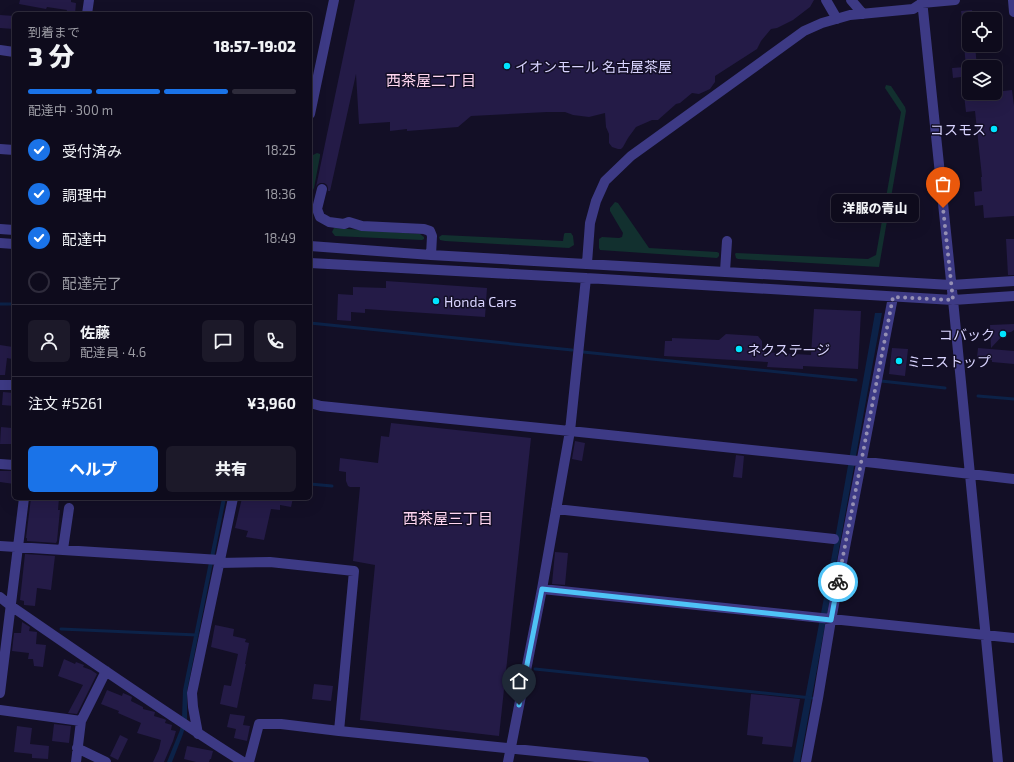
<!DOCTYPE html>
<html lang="ja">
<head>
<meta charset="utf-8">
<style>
  :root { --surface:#0e0b1c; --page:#1c1929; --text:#f1f3f6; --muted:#9b9ba3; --line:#2e2b3b; --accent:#1a73e8 }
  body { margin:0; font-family:"Exo 2","Noto Sans JP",sans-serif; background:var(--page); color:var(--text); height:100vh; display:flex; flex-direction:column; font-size:15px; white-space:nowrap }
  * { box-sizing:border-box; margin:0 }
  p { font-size:13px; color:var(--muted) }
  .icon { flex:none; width:22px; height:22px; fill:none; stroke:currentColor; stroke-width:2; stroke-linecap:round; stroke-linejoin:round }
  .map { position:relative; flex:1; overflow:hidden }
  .sheet { position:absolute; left:12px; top:12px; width:300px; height:488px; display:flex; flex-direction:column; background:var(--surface); border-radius:6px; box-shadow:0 4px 16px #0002,0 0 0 1px var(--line) }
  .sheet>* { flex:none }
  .fabs { position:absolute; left:962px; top:12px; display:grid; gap:8px }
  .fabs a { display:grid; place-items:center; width:40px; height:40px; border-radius:6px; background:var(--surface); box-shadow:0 4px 16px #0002,0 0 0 1px var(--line); font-size:20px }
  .pin { position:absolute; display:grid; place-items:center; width:34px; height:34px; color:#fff; margin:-41px -17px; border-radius:50% 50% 50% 0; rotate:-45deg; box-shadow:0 0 4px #0007 }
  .pin .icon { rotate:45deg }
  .courier { position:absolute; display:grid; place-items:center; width:40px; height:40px; margin:-20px; border:3px solid #4fc3f7; border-radius:50%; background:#fff; color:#222; box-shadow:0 1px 5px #0007 }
  .bubble { position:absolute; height:28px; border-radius:6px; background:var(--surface); box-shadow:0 4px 16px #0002,0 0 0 1px var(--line); font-size:13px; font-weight:800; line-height:28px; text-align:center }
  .summary em { font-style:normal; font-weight:800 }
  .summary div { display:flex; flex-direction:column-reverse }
  .summary { display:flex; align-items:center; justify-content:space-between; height:68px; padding:0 16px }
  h1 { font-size:26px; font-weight:800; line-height:30px }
  .bar { display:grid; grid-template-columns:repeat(4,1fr); gap:6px 4px; align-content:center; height:48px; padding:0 16px }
  .bar i { height:5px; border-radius:3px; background:var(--line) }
  .bar .selected { background:var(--accent) }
  .bar p { grid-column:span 4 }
  .line { display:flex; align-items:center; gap:10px; padding:0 16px; border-top:1px solid var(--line) }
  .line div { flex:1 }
  .round { display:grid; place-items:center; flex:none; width:42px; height:42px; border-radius:6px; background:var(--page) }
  ol { padding:0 16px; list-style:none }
  li { display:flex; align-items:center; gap:12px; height:44px }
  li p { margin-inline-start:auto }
  li .icon { padding:4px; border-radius:50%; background:var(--accent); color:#fff; stroke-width:4 }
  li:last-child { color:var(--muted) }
  li i { width:22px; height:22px; border:2px solid var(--line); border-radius:50% }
  .button { display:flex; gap:8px; margin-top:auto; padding:8px 16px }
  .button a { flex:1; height:46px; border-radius:6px; background:var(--accent); color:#fff; font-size:16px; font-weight:800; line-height:46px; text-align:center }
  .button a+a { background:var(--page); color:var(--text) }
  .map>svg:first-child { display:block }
  .green { fill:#12302f }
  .water { fill:#0c2248 }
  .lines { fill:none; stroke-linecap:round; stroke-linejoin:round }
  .stream { stroke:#0c2248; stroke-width:3 }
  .building { fill:#241b47 }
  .minor { stroke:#3d3a85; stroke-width:10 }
  .done { stroke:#948fb3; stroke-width:4; stroke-dasharray:0 7.2 }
  .route { stroke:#4fc3f7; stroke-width:5 }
  .poi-dot { fill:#00e5ff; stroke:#130f26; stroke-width:1.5 }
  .labels { text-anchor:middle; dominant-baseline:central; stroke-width:3; stroke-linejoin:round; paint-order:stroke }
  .poi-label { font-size:14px; fill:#d9d4ff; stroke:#130f26; text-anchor:start }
  .neighbourhood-label { font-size:15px; fill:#ffd6f0; stroke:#130f26 }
</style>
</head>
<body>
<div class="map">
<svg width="1014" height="762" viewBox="0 0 1014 762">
  <rect width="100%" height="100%" fill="#130f26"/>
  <path class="green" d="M886,85L891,86L905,107L906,111L879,267L738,259L736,258L735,254L736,253L868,259L876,255L901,112L885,88Z
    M317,153L320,154V156L314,188L313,190H310V174L313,155Z
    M615,202L618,203L649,248L717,252L719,253V256L717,258L600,250L599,248V239L602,237L619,238L622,237L623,233L610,211V208Z
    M334,228L420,234L424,237V239L422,240L335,236L332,232Z
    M565,233H571L573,236L574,245L569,248L445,241L440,240L439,237L442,235L563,241L564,234Z"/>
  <path class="water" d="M875,313H882L800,762H793L835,539Z
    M222,498H226L187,691V720L183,734L172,762H167L180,730L182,718L183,690Z"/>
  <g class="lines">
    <path class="stream" d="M0,304H14
      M310,323L572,350
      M583,352L856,380
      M881,381L945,388
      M978,396L1014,399
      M310,484L332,486
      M61,629L197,635
      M535,669L812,698"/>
  </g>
  <path class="building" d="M20,0H71V2L76,3L75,14H66L67,10L47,7L46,9L19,4Z
    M355,0H814L810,7L793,20L777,28L771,29L761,41L757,49L715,76V82L710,89L699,94L692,93L680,103L676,104L658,120H652L636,127L628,138L623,147L621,149H618L612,147L609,143V134L606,127L605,113L589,117L573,115L565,112H547L471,116L458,127L407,131V129L390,131V122L359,124L356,74L330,191H328V188L327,185L324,183H320L317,185L316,187Z
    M972,10L973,19H962L961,11Z
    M0,15L14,16V29L0,28Z
    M964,45H975L977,67H969V76L953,78L952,68L966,67Z
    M1012,90L1014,106V216L984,218L983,205L975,206L974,192L982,191L981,177H982L975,111L966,112L964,95L995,93V92Z
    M1006,239H1014V275H1008Z
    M386,281L487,288L485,317L365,309V313L351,312V321L337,320L338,294L353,295V287L386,288Z
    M814,309L861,311L858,369L803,366V369L767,367L768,362L664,356L665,341H672V338L719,340L726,334L758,336L762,341V352L811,355Z
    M1014,324V330L1011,332L1005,333L991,348L990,325Z
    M0,345L13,347L12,359L7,358L5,375H0Z
    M892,348L908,349L905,376L889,374Z
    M978,348L1014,351V364L992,362V360L977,358Z
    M3,392L14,393V406L2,405Z
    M391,423L531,438L499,736L360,720L375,565L353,561L360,487H350L348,486L346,481V472L339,471L340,458L378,463L381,436L389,437Z
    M1,427L12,428V430L14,431V444H0Z
    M575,441L585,443L582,461L572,459Z
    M736,455L744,456L742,478L733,477Z
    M0,471H14V484L0,482Z
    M31,498H59L58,510H60L57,541L56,543L27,541V538H26Z
    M242,498H293L291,507L280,505V510L271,509L264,540L246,537L248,531L235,528Z
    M555,552L568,553L565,585L552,584Z
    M25,554L55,556L51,590L37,588L35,606L24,605V601L20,600Z
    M22,622L30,627L29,631L37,632L36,644L46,645L43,667L34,666L33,659H28L29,653L12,651L14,633H21Z
    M215,625L234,629L233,636L246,639L245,642L249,643L245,664H246L237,708L220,704L224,685L231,686L238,654L211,647Z
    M64,659L75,664L76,662L84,665L83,667L91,670L97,674L77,714L68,713L83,685L58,676Z
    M314,684L333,686L331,701L312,699Z
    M107,690L122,696L123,693L130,696L132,697L131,701L143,707V709L155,712L154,716L164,719L166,720L165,723L172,725L171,730L176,731L173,741L164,762H153L159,749L161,740L137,733L141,723L118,713L119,711L101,704Z
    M751,694L800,699L792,747L762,744L763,737L747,735Z
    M230,714L245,716L243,725L250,726L247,741L234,738L236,729L227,727Z
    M54,724L71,726L69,743L52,741Z
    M17,726L32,728L30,744L49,746L48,759L32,758V754L14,752Z
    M120,735L128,739L118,760L110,756Z
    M187,746L213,751L211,759H210L209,762H196L184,759Z"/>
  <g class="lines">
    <path class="minor" d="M826,0L837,19
      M851,0L863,14
      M922,0L953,300L998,762
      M1013,0L1014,12
      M87,14L89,0
      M0,50L14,52
      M310,114L334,0
      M0,149L14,150
      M322,189L317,209L320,217L329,222L344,224L349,222L362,226L424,229L430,231L432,236L431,255
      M0,229L14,230
      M0,243L14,244
      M310,246L431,255L951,285L1014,281
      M310,263L586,278L953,300L1014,296
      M587,263L590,223L596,201L605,181L631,156L764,60L804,31L822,23L850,15L913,9L922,3L955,0
      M725,271L727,241
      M0,385H14
      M310,403L321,406L570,431L858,461L1014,479
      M0,464L14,465
      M556,509L834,539
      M0,546L220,560
      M63,549L69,508
      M219,563L270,562L354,571L339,731
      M542,589L1014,638
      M0,597L11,606C88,659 164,712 243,762
      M0,693L24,498
      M0,710L81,721
      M198,734L193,707L192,693L233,498
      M77,748L106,762
      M76,762L81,721L106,671
      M249,762L259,724H281L339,731L644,762
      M508,762L542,589L570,431L586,278
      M806,762L818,698L831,620L893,297"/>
  </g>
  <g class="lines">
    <path class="done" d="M838,582L893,297L953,300L943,208"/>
    <path class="route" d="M519,705L542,589L831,620L838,582"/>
  </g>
  <g class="poi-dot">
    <circle cx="507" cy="66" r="4"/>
    <circle cx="994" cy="129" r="4"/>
    <circle cx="436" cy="301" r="4"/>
    <circle cx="1003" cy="334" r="4"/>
    <circle cx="739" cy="349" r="4"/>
    <circle cx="899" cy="361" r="4"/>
  </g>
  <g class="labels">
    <g class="poi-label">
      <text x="515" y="66">イオンモール 名古屋茶屋</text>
      <text x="986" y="129" text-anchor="end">コスモス</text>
      <text x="444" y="301">Honda Cars</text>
      <text x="995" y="334" text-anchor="end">コバック</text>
      <text x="747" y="349">ネクステージ</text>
      <text x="907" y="361">ミニストップ</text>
    </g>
    <g class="neighbourhood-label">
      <text x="431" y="80">西茶屋二丁目</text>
      <text x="448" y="518">西茶屋三丁目</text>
    </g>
  </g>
</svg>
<div class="fabs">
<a><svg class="icon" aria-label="locate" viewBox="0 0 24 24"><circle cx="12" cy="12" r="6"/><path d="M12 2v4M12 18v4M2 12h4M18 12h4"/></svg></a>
<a><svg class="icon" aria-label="layers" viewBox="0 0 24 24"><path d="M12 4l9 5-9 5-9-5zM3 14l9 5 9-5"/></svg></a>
</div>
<div class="pin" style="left:943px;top:208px;background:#ea580c"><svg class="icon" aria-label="bag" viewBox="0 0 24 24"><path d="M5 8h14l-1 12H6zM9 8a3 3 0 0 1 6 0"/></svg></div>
<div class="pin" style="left:519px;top:705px;background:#1f2937"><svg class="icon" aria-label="home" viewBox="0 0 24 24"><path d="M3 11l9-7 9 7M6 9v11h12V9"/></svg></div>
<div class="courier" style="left:838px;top:582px"><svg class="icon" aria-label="bike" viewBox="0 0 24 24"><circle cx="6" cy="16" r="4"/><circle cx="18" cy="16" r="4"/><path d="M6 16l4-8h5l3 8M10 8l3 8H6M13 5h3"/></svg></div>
<div class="bubble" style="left:831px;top:194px;width:88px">洋服の青山</div>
<section class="sheet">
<div class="summary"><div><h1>3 分</h1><p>到着まで</p></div><em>18:57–19:02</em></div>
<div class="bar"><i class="selected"></i><i class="selected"></i><i class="selected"></i><i></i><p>配達中 · 300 m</p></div>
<ol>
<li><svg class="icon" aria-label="check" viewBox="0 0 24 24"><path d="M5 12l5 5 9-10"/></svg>受付済み<p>18:25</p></li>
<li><svg class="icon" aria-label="check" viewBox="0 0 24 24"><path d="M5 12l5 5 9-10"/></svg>調理中<p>18:36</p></li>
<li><svg class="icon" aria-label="check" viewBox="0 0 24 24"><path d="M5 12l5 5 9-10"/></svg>配達中<p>18:49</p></li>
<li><i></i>配達完了</li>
</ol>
<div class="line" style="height:72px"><a class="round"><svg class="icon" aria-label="person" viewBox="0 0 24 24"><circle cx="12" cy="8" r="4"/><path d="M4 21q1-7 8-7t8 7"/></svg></a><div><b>佐藤</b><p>配達員 · 4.6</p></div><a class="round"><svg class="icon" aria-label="chat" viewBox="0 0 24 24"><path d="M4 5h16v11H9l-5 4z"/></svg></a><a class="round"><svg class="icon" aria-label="phone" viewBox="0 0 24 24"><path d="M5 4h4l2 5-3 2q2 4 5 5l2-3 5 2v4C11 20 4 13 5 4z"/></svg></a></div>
<div class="line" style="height:52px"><div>注文 #5261</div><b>¥3,960</b></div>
<div class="button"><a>ヘルプ</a><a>共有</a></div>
</section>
</div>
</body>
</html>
